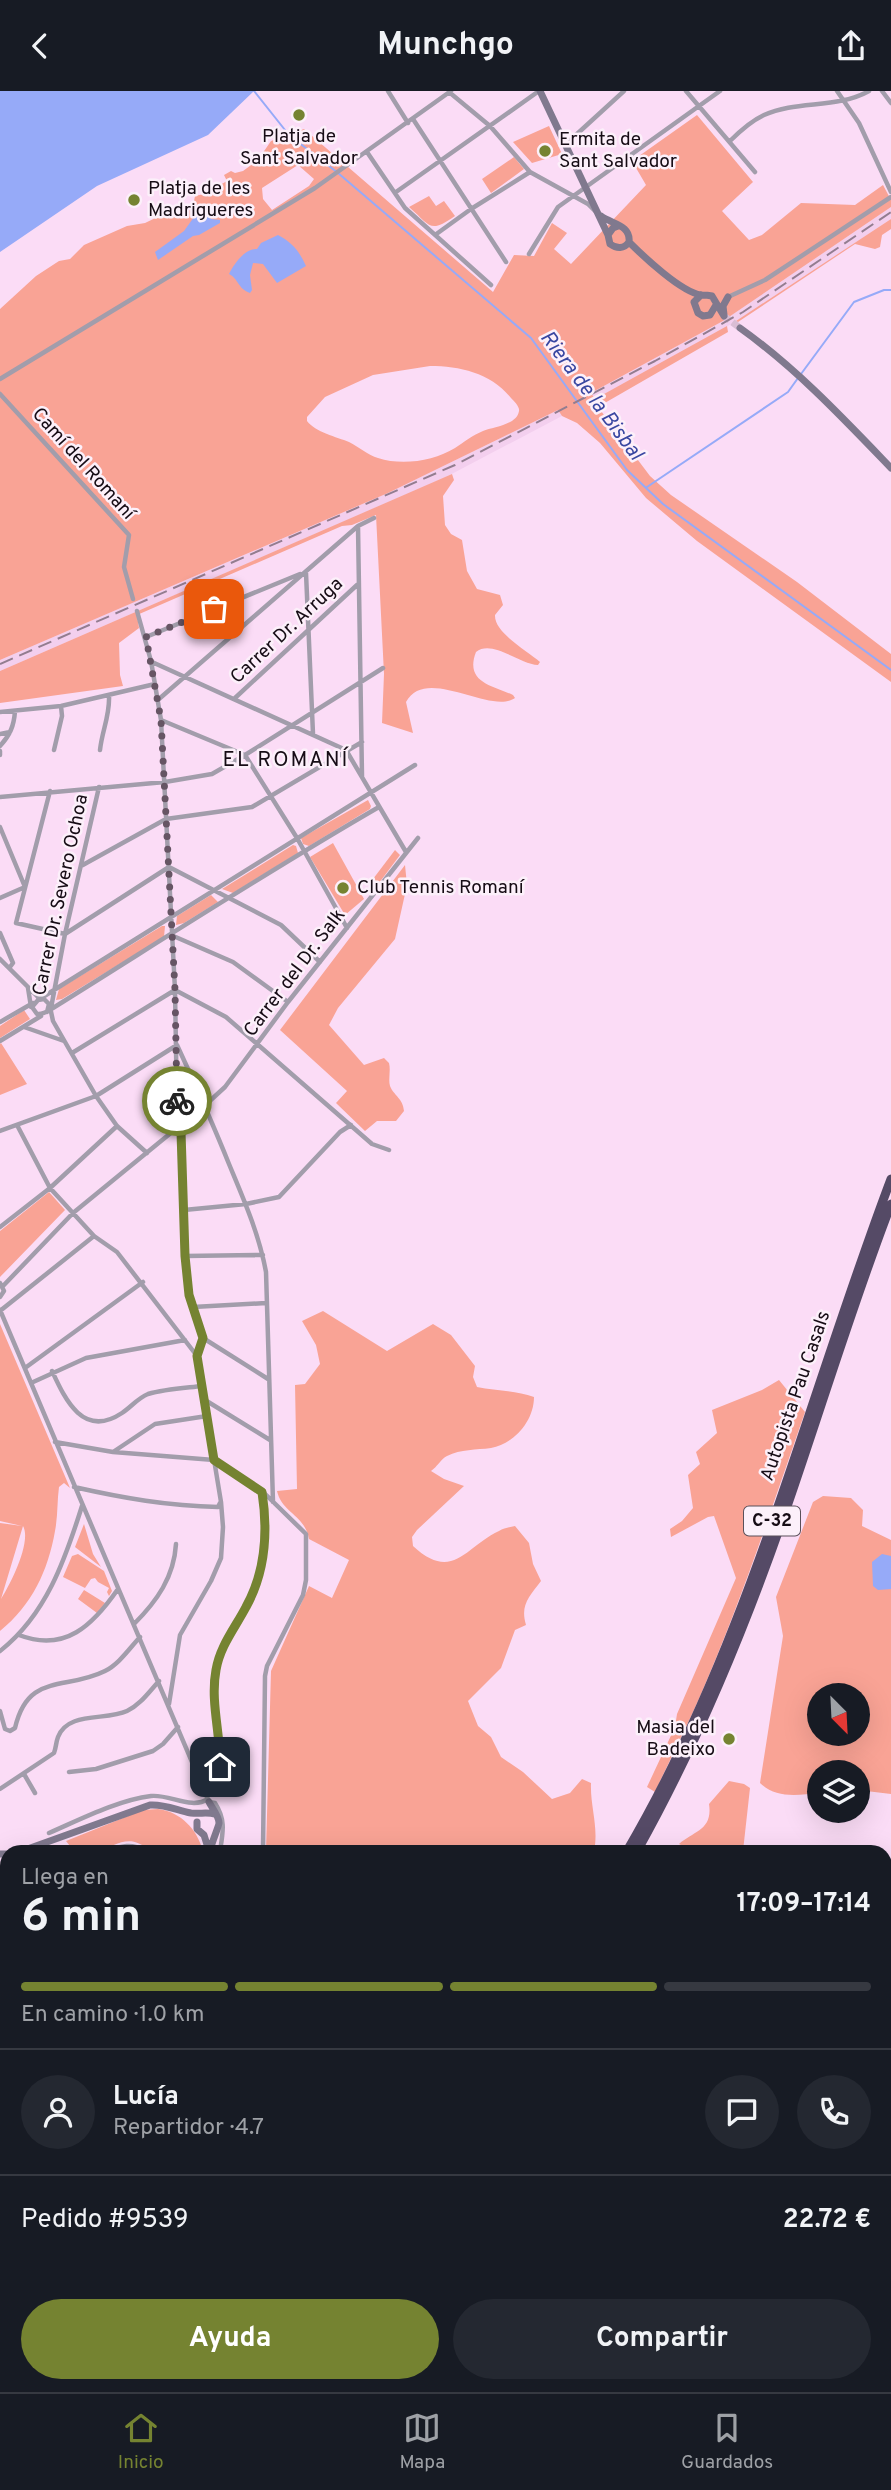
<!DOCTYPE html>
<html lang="es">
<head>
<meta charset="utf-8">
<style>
  :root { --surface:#171b24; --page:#242831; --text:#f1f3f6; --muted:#9ea1a6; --line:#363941; --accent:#758331 }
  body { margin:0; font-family:Overpass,sans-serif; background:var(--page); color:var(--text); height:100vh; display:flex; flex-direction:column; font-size:26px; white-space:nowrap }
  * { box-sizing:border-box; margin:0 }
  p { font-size:23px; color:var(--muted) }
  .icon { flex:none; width:38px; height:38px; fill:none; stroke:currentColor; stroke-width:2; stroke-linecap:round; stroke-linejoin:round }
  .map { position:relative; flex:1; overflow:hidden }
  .panel { position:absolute; left:0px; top:1754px; width:892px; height:548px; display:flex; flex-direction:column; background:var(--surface); border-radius:21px 21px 0 0; box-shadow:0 7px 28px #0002 }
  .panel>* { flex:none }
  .needle { width:46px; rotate:156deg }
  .controls { position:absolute; left:807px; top:1592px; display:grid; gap:14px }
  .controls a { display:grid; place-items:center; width:63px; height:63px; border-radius:50%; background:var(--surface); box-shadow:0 7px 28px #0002; font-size:35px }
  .pin { position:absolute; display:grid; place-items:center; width:60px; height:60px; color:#fff; margin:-30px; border-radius:14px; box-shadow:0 4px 10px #0006 }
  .courier { position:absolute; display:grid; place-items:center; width:70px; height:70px; margin:-35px; border:5px solid #758331; border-radius:50%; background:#fff; color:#222; box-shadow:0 2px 9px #0007 }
  .summary em { font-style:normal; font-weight:700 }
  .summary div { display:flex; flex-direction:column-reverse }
  .summary { display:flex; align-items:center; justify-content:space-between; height:119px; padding:0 21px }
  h1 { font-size:46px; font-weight:700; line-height:52px }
  .bar { display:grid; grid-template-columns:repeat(4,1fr); gap:10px 7px; align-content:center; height:84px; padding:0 21px }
  .bar i { height:9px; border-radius:5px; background:var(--line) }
  .bar .selected { background:var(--accent) }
  .bar p { grid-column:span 4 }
  .line { display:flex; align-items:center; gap:18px; padding:0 21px; border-top:2px solid var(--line) }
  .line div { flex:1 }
  .round { display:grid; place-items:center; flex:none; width:74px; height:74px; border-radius:37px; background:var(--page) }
  .primary-button { display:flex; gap:14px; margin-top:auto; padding:14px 21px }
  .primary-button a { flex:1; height:80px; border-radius:42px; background:var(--accent); color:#fff; font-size:28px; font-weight:700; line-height:80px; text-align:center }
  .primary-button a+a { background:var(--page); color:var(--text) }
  header { display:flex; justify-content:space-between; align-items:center; height:91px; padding:0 21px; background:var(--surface); font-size:32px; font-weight:700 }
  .tabs { display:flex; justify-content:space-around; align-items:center; height:98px; border-top:2px solid var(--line); background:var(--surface); font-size:19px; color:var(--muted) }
  .tabs a { display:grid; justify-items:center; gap:4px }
  .tabs .selected { color:var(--accent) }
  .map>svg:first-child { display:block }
  .built { fill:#f3cfee }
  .green { fill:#f9a395; fill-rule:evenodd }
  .water { fill:#96aaf8 }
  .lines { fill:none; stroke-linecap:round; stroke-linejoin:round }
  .stream { stroke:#96aaf8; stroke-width:2 }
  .secondary-tunnel { stroke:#d9bdd4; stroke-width:7; stroke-dasharray:7 3.5; stroke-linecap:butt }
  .street { stroke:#a29dab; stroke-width:4.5 }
  .secondary { stroke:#80798e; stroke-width:7 }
  .primary { stroke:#696079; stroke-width:8 }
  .highway { stroke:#554a66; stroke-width:9 }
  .rail { stroke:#937d90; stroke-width:2; stroke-dasharray:14 7; stroke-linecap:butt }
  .done { stroke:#665564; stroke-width:7; stroke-dasharray:0 12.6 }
  .route { stroke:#758331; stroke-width:9 }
  .poi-dot { fill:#758331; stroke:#fcf0fa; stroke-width:2.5 }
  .labels { text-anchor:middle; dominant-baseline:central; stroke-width:5; stroke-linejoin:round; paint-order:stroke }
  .shield { fill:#fcf0fa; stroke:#5b505a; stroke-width:2 }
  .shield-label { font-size:18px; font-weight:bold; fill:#160c15 }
  .poi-label { font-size:19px; fill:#160c15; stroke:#fcf0fa; text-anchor:start }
  .street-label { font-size:19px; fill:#160c15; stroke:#fcf0fa }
  .water-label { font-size:21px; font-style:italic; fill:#3947a1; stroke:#fcf0fa }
  .neighbourhood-label { font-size:21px; letter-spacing:2px; fill:#160c15; stroke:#fcf0fa }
</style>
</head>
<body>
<header><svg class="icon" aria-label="back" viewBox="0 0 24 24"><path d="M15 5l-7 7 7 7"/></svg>Munchgo<svg class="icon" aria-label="share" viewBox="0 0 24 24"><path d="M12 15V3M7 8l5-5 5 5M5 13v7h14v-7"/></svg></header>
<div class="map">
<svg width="891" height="2301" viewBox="0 0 891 2301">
  <rect width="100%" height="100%" fill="#fbdcf6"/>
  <path class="built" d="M891,116V128L743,226L684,261L595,308L591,302L723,230Z
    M558,319L562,325L446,386L0,580V569L388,402Z"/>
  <path class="green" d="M697,24L753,91L722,120L749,149L762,144L801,112L855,114L883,94L891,109V116L723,230L591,302L595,308L727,235L728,241L603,313L601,320L650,385L671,404L797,491L891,563V591L697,450L646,407L600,352L577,332L562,325L558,319L388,402L0,569V218L36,185L59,170L70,168L84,154L127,135L145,132L168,121L186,120L193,115L195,105L204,103L227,90L224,84L231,80L235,82L243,80L258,69L271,50L304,38L493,201L514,164L534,165L552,132L567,142L554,158L571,173L646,94L632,70ZM298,74L314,88L309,95L272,119L263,108L262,97ZM430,275C460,275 491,282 511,307C514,310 520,316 519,320C517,334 493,336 483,340C473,344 464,351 455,357C434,370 402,375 378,367C368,364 359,356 349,351C337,346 315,341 307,330V326L325,306L373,284Z
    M549,35L562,63L532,72L513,51Z
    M514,66L524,78L491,102L482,88Z
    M429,105L436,115L444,110L455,125C429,143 431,135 409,116Z
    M891,128V138L882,144L880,156L875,158L855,153L738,231L736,230Z
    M452,383L454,389L443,405L445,434L451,443L462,449L467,480L477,498L500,504L503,514L495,524C494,542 528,560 540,571L538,574C519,573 492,548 476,561C464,592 494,595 513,604L515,607C490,624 426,574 406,611L413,642L382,632L384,583L376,424L352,434L342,435L137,524L139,537L119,552L120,584L123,595L0,612V580Z
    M368,709L371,715L370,718L309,755L303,753L301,747Z
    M333,752L364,808L345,824L310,766Z
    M293,754L296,755L298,762L233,802L222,798Z
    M395,759L400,764L379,792L373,788Z
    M405,774L407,794L395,848L338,917L329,934L364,974L384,967L389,972C391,980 388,988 390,995C394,1005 403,1007 404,1020L396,1030H377L365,1040L336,1012L347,1000L280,939Z
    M211,804L218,811L184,832L176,834L177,825Z
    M162,835H165L164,846L62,908L56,909L59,898Z
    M24,919L30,928L0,947V935Z
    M1,952L27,993L0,1004V953Z
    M49,1101L65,1119L0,1186V1140Z
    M323,1220L387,1260L433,1233L451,1244L475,1275L473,1286L477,1296C496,1300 516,1299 534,1306C534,1330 514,1353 491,1357C476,1359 461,1358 447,1365C441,1368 437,1376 431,1380L444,1388L464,1395L417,1439L412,1446L413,1455C453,1492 466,1455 499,1440C504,1437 510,1436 515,1435L529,1452L533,1473L541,1490C529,1506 520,1514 526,1534L515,1539L501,1577L468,1610L478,1635L491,1646L501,1666L523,1681L552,1708L570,1702L582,1688L591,1692C590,1715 599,1737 594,1760H266L271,1580L309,1495L332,1507L349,1469L309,1448C305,1424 282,1422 277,1400L297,1398L295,1294L305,1293L320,1273L316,1254L302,1230Z
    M0,1233L70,1397L64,1392L59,1396C57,1410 58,1425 55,1440C48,1480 32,1514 0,1540V1432L22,1435L0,1430ZM23,1435C32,1451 10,1494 1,1508Z
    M779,1289L805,1321C772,1416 741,1511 701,1603C687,1636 670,1668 655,1701L647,1696L675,1636L677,1623L736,1487L714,1425L708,1426L671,1446L670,1438L682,1430L693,1417L688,1384L700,1373L696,1361L717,1342L712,1319L762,1299Z
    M823,1405L851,1407L863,1419L862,1435L891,1449V1703L858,1699V1682H819V1702C798,1704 776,1708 760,1692L783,1545L776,1506L813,1411ZM819,1605H858V1643H819Z
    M84,1433L93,1463L101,1476L75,1456Z
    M78,1463L104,1480L112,1500L109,1505L107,1501L109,1497L98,1491L95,1487L91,1488L85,1497L63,1486L72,1465Z
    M84,1499L105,1512L97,1522L78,1508Z
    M729,1690L744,1693L750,1697L743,1760H690L689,1758L679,1753C694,1740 713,1739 709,1713Z
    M158,1718C181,1721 197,1738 203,1760H150C129,1741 117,1755 97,1760C90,1762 81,1760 74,1760L66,1750L143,1719Z
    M7,1907V2059L0,2058V1911Z
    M7,2164V2202L0,2205V2167Z
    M383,2294H554L553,2301H387Z"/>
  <path class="water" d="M0,0H254L208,44L97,95L0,161Z
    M209,120L211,128L220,129V132L199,144L193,145L158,169L155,161L184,140L194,126Z
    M278,144C293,152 299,160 306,175L277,192L263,173L253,172L250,184L252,199L250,202C237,197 239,188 229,183C234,173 245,157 257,158L261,152Z
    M882,1463L891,1465V1498L878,1499L873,1495L872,1471Z"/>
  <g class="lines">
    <path class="stream" d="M254,0L289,44L338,82L531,247L627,379L663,413L891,579
      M801,283L854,211L884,199H891
      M647,396L788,301L798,287
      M0,2172L7,2169
      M0,2264L7,2259
      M118,2297V2294"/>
    <path class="secondary-tunnel" d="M724,225L740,237"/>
    <path class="street" d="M388,0L408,32
      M686,0L755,81
      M837,0L859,32L891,101
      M882,0L891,12
      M449,1L490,35L530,81L588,113L595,120
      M413,28L506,171
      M730,50C740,40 751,30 764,24C797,9 837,18 869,0
      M566,53L624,0
      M367,61L405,117L491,194
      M396,101L539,0
      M435,144L471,118L530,81
      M529,163L558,116L720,0
      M728,206L765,189L891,106
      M0,288L315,97L451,0
      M0,303L129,444L124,476L133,508
      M358,435L362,685
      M306,482L313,643
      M137,520L151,570L161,629L175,899L177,1018
      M146,546L300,483
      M152,571L346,659L406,761
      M235,607L357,494
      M159,608L358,435L374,427
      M0,621L61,615L155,593
      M161,629L245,664L297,747L347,837
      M0,643L10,641
      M0,655C10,644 14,635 15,620
      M54,659L62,625L61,615
      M100,659C102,640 110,624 109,605
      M0,660V664
      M50,700L16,832L65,843L169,776L281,834L320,871
      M0,706L165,691L212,683L245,664L383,577
      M0,736L25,796L0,807
      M81,775L166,728L252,716L362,651
      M0,842L13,872L10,876
      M171,844L233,871L288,911
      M0,868L39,907
      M28,897L31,916
      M38,909L415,674
      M50,916L53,930L96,1005L117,1035L147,1062
      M51,917L65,843L99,696
      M47,921L49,913L44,908L38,909L32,916L37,923C43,924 48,920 53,917C162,849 268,780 379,716
      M0,931L33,912
      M24,936L64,950
      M0,950L41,925
      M72,962L175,899L226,926L372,1053L389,1059
      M165 1030a12 12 0 1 1 24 0a12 12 0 1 1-24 0Z
      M190,1028L225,996L288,911L418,747
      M17,1034L50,1097L94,1145L117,1161L197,1265
      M0,1040L96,1005L177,954C195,993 213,1033 229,1073C244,1109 259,1143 266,1181L273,1411
      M184,1119L246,1113L279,1106L340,1041L351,1034
      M0,1136L50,1097L117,1035
      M185,1165L263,1164
      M0,1192L4,1200L0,1206
      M3,1195L73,1122L172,1041
      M193,1216L266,1212
      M0,1219L209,1711L215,1712C226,1729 223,1741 220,1760
      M0,1220L94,1145
      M203,1247L268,1288
      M25,1277L143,1191
      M52,1280C65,1308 83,1348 122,1322C131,1316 138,1307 148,1303C165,1298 185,1297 202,1295
      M31,1292L86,1267L185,1249
      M205,1309L270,1349
      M55,1351L113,1361L214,1369L259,1397L306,1443V1489L303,1504L267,1575L265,1585L263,1760
      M113,1361L155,1333L207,1325
      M74,1396C123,1407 168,1415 218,1416L220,1412
      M134,1533C157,1510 174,1486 176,1453
      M19,1544C65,1562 93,1534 118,1498
      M0,1560C46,1524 65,1469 82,1415
      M169,1613L180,1544L211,1490L221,1467L223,1436L221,1411L197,1265L203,1247L189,1204L185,1165L181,1041
      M0,1620L5,1638L10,1640L15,1637C28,1581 65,1600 105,1580C119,1573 129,1558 140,1546
      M69,1681L96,1678L153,1660L163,1653L178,1636
      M24,1683L35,1702
      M0,1698L54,1662C56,1657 56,1651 58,1646C68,1620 106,1630 127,1620C140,1614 149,1601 159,1590
      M206,1704C236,1670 208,1619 216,1579C220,1555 235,1537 246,1517C266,1481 268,1441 262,1401
      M49,1742C79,1729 118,1709 151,1705C170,1703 191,1719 208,1708
      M106,1760C119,1756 131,1751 144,1760
      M0,1800L7,1798
      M0,1853H7
      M886,1856L891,1857
      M0,1887H7
      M886,1908L891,1904
      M886,1973L891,1982
      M886,2031H891
      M886,2038L891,2041
      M886,2089L889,2083L891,2085
      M886,2131H891
      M886,2142L891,2150
      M886,2175L891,2171
      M886,2220L891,2217
      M886,2266L891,2264
      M660,2294L666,2301
      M885,2294L887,2301
      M573,2301V2294
      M769,2301L771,2294"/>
    <path class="secondary" d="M540,0L608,144
      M601,125C612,133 631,134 629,151C643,165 681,201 701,204C705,204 708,204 712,205L724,225
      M618,135L613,137L608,144L610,153C617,158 624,158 629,151
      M701,204L694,211L698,222L703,225L710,224L716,214
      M724,224L723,215L728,206
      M740,237C796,277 843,327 891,377
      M209,1711C212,1717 219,1725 219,1732C219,1735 211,1753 210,1760
      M197,1731V1738L204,1744L209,1760
      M22,1760L150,1714C165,1713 176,1719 191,1722C200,1723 207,1721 215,1723
      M0,1763H7"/>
    <path class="primary" d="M886,1849L891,1851
      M0,2161L7,2157"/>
    <path class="highway" d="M627,1760C749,1552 806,1313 891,1088
      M637,1760C696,1655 742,1544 782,1430C819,1324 851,1217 891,1113
      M0,2183L7,2179
      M0,2212L7,2209
      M0,2221L7,2218
      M0,2239L7,2234"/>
    <path class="rail" d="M0,573L455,374L655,270L743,221L891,121"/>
  </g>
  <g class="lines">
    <path class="done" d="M177,1010L175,899L161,629L146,546L214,518"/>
    <path class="route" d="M177,1010V1018L186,1021C191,1029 190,1037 181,1041L185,1165L189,1204L203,1247L197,1265L214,1369L262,1401C268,1440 266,1480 246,1516C235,1537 220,1555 216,1579C210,1611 221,1644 220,1676"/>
  </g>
  <g class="poi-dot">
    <circle cx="299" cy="24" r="7"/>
    <circle cx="545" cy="60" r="7"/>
    <circle cx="134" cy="109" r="7"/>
    <circle cx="343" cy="797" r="7"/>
    <circle cx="729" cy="1648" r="7"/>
  </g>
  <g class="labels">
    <rect class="shield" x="744" y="1415.5" width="56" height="29" rx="5"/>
    <g class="shield-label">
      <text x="772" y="1430">C-32</text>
    </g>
    <g class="poi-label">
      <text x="299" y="46" text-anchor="middle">Platja de<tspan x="299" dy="22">Sant Salvador</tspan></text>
      <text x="559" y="49">Ermita de<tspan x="559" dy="22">Sant Salvador</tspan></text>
      <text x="148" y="98">Platja de les<tspan x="148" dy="22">Madrigueres</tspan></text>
      <text x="357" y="797">Club Tennis Romaní</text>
      <text x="715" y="1637" text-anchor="end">Masia del<tspan x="715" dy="22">Badeixo</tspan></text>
    </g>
    <g class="street-label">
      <text transform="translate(83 373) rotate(48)">Camí del Romaní</text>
      <text transform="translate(287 540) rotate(-43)">Carrer Dr. Arruga</text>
      <text transform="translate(61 804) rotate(-78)">Carrer Dr. Severo Ochoa</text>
      <text transform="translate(295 882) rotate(-53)">Carrer del Dr. Salk</text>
      <text transform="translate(796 1305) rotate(-71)">Autopista Pau Casals</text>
    </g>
    <g class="water-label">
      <text transform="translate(591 305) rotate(53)">Riera de la Bisbal</text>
    </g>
    <g class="neighbourhood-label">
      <text x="286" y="669">EL ROMANÍ</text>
    </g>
  </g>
</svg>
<div class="controls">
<a><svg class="needle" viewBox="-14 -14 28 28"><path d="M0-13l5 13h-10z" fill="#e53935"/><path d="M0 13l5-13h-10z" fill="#9ea1a6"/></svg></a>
<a><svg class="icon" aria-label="layers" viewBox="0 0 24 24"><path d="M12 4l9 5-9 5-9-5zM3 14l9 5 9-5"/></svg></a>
</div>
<div class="pin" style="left:214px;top:518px;background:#ea580c"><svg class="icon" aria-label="bag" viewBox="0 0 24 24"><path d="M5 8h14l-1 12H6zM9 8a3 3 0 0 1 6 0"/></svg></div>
<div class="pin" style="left:220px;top:1676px;background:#1f2937"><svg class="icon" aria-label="home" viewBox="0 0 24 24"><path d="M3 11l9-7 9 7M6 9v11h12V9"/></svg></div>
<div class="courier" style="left:177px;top:1010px"><svg class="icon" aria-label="bike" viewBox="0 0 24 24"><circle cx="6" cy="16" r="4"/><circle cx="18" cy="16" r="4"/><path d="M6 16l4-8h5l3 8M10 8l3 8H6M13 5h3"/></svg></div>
<section class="panel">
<div class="summary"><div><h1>6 min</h1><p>Llega en</p></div><em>17:09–17:14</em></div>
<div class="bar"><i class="selected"></i><i class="selected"></i><i class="selected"></i><i></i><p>En camino · 1.0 km</p></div>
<div class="line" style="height:126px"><a class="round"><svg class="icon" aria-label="person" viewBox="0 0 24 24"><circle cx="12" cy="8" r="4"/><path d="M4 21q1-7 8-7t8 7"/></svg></a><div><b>Lucía</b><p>Repartidor · 4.7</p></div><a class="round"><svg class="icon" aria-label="chat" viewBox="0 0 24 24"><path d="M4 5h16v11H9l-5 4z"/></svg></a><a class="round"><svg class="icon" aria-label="phone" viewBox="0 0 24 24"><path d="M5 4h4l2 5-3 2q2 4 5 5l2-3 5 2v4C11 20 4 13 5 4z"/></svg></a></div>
<div class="line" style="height:91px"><div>Pedido #9539</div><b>22.72 €</b></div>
<div class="primary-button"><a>Ayuda</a><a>Compartir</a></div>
</section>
</div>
<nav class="tabs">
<a class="selected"><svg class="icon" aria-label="home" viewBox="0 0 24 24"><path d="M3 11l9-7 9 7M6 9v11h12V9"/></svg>Inicio</a>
<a><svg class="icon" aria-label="map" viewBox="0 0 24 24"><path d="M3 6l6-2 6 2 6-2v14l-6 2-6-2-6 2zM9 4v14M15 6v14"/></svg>Mapa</a>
<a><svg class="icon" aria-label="saved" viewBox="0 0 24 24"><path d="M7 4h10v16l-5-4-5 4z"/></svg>Guardados</a>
</nav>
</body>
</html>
